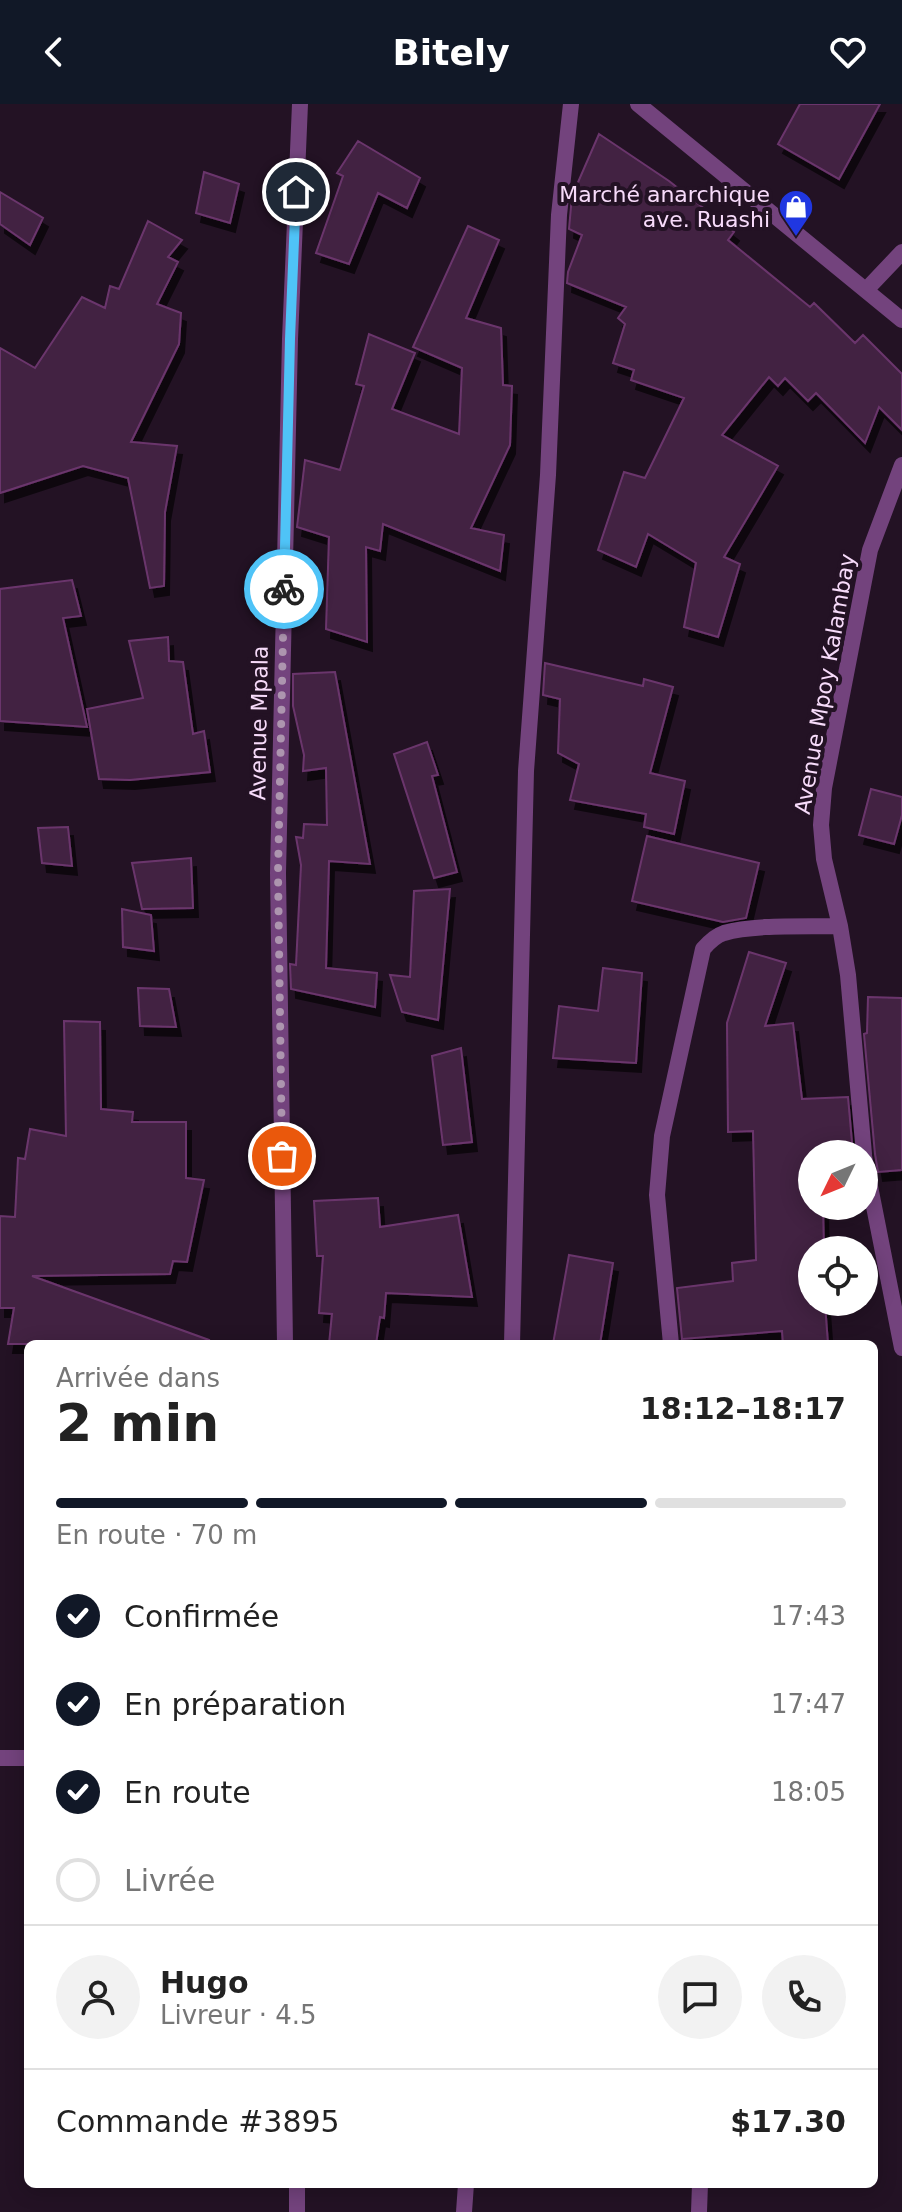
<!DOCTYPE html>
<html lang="fr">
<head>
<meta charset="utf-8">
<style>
  :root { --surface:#fff; --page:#f2f2f2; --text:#222; --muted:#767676; --line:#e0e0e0; --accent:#111827 }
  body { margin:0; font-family:"DejaVu Sans",sans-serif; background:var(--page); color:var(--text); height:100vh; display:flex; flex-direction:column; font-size:30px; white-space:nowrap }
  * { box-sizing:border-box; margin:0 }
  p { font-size:26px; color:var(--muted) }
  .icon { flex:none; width:44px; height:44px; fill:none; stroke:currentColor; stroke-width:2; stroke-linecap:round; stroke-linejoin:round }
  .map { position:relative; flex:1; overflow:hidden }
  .drawer { position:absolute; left:24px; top:1236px; width:854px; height:848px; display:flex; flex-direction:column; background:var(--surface); border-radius:12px; box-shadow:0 4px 20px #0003 }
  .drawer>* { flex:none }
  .needle { width:52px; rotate:227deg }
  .fabs { position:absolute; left:798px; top:1036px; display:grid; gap:16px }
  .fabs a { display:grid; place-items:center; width:80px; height:80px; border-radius:50%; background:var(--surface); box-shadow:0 4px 20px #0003; font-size:40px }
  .pin { position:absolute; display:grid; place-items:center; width:68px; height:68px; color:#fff; margin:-34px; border:4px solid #fff; border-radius:50%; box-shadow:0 2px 8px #0007 }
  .courier { position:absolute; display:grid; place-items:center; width:80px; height:80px; margin:-40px; border:6px solid #4fc3f7; border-radius:50%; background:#fff; color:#222; box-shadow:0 2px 10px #0007 }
  .summary em { font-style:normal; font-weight:700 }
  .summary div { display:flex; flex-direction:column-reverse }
  .summary { display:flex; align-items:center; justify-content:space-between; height:136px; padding:0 32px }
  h1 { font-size:52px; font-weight:700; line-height:60px }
  .bar { display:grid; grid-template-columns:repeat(4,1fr); gap:12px 8px; align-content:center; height:96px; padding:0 32px }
  .bar i { height:10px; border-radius:6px; background:var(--line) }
  .bar .selected { background:var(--accent) }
  .bar p { grid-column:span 4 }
  .line { display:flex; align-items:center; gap:20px; padding:0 32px; border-top:2px solid var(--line) }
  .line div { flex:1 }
  .round { display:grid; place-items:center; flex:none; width:84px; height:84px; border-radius:42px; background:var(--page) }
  ol { padding:0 32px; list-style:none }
  li { display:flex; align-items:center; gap:24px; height:88px }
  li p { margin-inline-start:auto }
  li .icon { padding:8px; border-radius:50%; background:var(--accent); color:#fff; stroke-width:4 }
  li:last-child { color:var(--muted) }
  li i { width:44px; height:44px; border:4px solid var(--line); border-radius:50% }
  header { display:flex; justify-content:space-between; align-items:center; height:104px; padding:0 32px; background:var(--accent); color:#fff; font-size:36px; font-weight:700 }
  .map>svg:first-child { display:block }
  .building { fill:#422143; stroke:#6b366c; stroke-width:2; filter:url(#shadow) }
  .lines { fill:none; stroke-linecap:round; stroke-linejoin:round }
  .street { stroke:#73437d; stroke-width:16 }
  .done { stroke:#ad95af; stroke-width:8; stroke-dasharray:0 14.4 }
  .route { stroke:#4fc3f7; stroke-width:10 }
  .labels { text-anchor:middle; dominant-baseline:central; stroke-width:8; stroke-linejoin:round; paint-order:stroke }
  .poi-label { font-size:22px; fill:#f7dbfa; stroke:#231224; text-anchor:end }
  .street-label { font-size:22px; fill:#f7dbfa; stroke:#231224 }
</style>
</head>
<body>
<header><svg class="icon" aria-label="back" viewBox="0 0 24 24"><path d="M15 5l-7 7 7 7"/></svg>Bitely<svg class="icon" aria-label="heart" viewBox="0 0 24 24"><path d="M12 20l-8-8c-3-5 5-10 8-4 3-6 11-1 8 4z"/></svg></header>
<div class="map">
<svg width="902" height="2108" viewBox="0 0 902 2108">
  <defs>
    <filter id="shadow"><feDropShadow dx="5" dy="9" stdDeviation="0" flood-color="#0009"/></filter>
  </defs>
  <rect width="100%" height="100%" fill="#231224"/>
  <path class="building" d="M800,0H880L839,75L778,40Z
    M599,30L669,77L734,128L728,136L810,203L814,199L855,239L863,231L902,270V326L879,303L865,339L816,289L808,297L785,274L778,282L769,273L722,331L778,362L724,453L740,460L718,533L684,523L696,459L648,430L636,463L598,446L624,368L645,374L684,294L631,276L634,266L613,259L625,220L618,214L626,203L567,179L568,168L582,131L569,125L572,92Z
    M358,37L420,74L407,104L378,89L349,160L316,149L343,72L337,69Z
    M204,68L239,80L230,119L196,109Z
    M0,88L43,114L30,141L0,120Z
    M148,117L182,136L168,153L178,158L157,200L181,209L179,240L131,338L177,342L165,408L164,482L150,484L128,374L83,362L0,389V244L35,264L82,193L105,204L110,182L119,185Z
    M468,122L499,136L466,214L501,224L503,281L512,282L510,341L471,424L504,431L500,467L383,420L380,447L366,443L367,538L326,525L329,433L297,423L305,356L340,366L364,282L356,280L369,230L415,249L392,305L459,330L462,264L413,243Z
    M72,476L81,512L63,514L87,623L0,617V485Z
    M168,533L169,557L183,558L193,630L204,627L210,668L130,676L99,675L87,605L143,594L129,537Z
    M545,559L643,582L644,575L673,583L650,669L685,677L674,730L644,723L646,710L570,696L579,660L558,649L560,595L543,591Z
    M335,568L370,760L329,757L326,864L377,869L375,903L291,885L290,860L296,861L301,761L296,733L303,734L304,720L327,721L326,664L303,667L304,651L293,602V570Z
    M427,638L438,671L432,672L457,768L434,774L394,650Z
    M871,685L902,693V711L894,740L859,731Z
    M68,723L72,762L42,759L38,724Z
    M647,732L759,759L746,814L723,818L632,797Z
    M191,754L193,804L142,805L132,759Z
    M450,785L438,916L402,908L390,871L410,873L414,787Z
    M122,805L151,811L154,847L123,843Z
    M749,848L786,859L765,922L793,919L802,995L848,993L853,1050H812V1102H823L824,1146H812V1198H833L825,1200L828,1240H783L782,1227L682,1235L677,1184L733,1177L732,1159L756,1156L753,1027L728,1028L727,919Z
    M603,864L642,869L636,959L553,954L559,902L598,907Z
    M138,884L169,885L176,923L140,922Z
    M868,893L902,894V1066L878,1068L875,1050L864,930L867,929Z
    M64,917L100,918L101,1005L133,1008L132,1018H186V1074L204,1076L187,1158L173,1157L170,1170L32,1172L209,1236L208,1240H8L14,1204H0V1112L15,1113L18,1054L25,1055L30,1025L66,1032Z
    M461,944L472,1038L443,1041L432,952Z
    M378,1094L380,1123L458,1111L472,1193L386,1189L384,1214L380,1213L376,1240H329L332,1210L319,1209L323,1152H317L314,1097Z
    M569,1151L613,1159L600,1240H553Z"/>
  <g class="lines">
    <path class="street" d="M638,0L902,216
      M866,186L902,148
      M864,1050L848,871L840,822L824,755L821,721L824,684L870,446L902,361
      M864,1052L902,1244
      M285,1240L278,769L290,235L300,0
      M512,1240L526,667L548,371L559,111L571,0
      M671,1240L657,1091L662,1032L703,845C709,838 715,832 724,829C754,820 807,823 840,822
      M0,1654H28
      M297,2080V2108
      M464,2108L466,2080
      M699,2108L700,2080"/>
  </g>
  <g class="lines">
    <path class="done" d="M282,1052L278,769L284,485"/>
    <path class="route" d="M284,485L290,235L296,88"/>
  </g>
  <defs>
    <symbol id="shop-pin" viewBox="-11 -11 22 30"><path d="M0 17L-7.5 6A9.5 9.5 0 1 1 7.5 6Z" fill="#2037e1" stroke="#231224"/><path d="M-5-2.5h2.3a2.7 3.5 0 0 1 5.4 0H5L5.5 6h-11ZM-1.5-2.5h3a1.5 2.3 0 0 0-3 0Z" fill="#fff"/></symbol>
  </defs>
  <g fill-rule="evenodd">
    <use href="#shop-pin" x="776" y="83" width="40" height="54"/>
  </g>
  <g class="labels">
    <g class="poi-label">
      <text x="770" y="90">Marché anarchique<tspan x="770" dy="25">ave. Ruashi</tspan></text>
    </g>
    <g class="street-label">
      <text transform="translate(825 580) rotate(-80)">Avenue Mpoy Kalambay</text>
      <text transform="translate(259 619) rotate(-89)">Avenue Mpala</text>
    </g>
  </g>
</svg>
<div class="fabs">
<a><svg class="needle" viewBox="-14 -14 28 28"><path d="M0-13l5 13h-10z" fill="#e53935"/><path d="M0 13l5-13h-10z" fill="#767676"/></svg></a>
<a><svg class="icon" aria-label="locate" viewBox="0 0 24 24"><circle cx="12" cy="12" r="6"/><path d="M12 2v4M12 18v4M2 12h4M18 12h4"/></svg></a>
</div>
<div class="pin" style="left:282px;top:1052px;background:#ea580c"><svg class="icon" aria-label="bag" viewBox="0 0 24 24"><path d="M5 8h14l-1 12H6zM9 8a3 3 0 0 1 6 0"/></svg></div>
<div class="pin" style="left:296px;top:88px;background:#1f2937"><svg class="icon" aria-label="home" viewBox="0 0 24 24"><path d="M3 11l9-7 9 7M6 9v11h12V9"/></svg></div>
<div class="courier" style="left:284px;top:485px"><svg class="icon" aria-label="bike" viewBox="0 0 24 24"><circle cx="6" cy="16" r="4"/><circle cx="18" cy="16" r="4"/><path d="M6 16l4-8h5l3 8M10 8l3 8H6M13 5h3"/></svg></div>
<section class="drawer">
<div class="summary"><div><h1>2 min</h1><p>Arrivée dans</p></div><em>18:12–18:17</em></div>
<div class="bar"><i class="selected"></i><i class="selected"></i><i class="selected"></i><i></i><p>En route · 70 m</p></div>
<ol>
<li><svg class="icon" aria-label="check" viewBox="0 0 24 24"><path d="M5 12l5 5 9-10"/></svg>Confirmée<p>17:43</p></li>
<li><svg class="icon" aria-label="check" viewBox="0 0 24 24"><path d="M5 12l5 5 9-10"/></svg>En préparation<p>17:47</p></li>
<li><svg class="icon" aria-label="check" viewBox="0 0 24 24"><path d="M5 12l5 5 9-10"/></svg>En route<p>18:05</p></li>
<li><i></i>Livrée</li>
</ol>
<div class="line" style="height:144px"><a class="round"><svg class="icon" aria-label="person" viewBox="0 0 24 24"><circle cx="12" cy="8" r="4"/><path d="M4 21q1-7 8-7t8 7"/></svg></a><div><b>Hugo</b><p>Livreur · 4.5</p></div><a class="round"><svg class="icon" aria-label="chat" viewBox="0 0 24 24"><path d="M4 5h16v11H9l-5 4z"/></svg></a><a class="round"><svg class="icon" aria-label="phone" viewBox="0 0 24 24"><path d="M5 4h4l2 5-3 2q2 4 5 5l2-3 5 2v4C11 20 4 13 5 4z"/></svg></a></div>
<div class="line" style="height:104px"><div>Commande #3895</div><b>$17.30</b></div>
</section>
</div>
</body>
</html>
